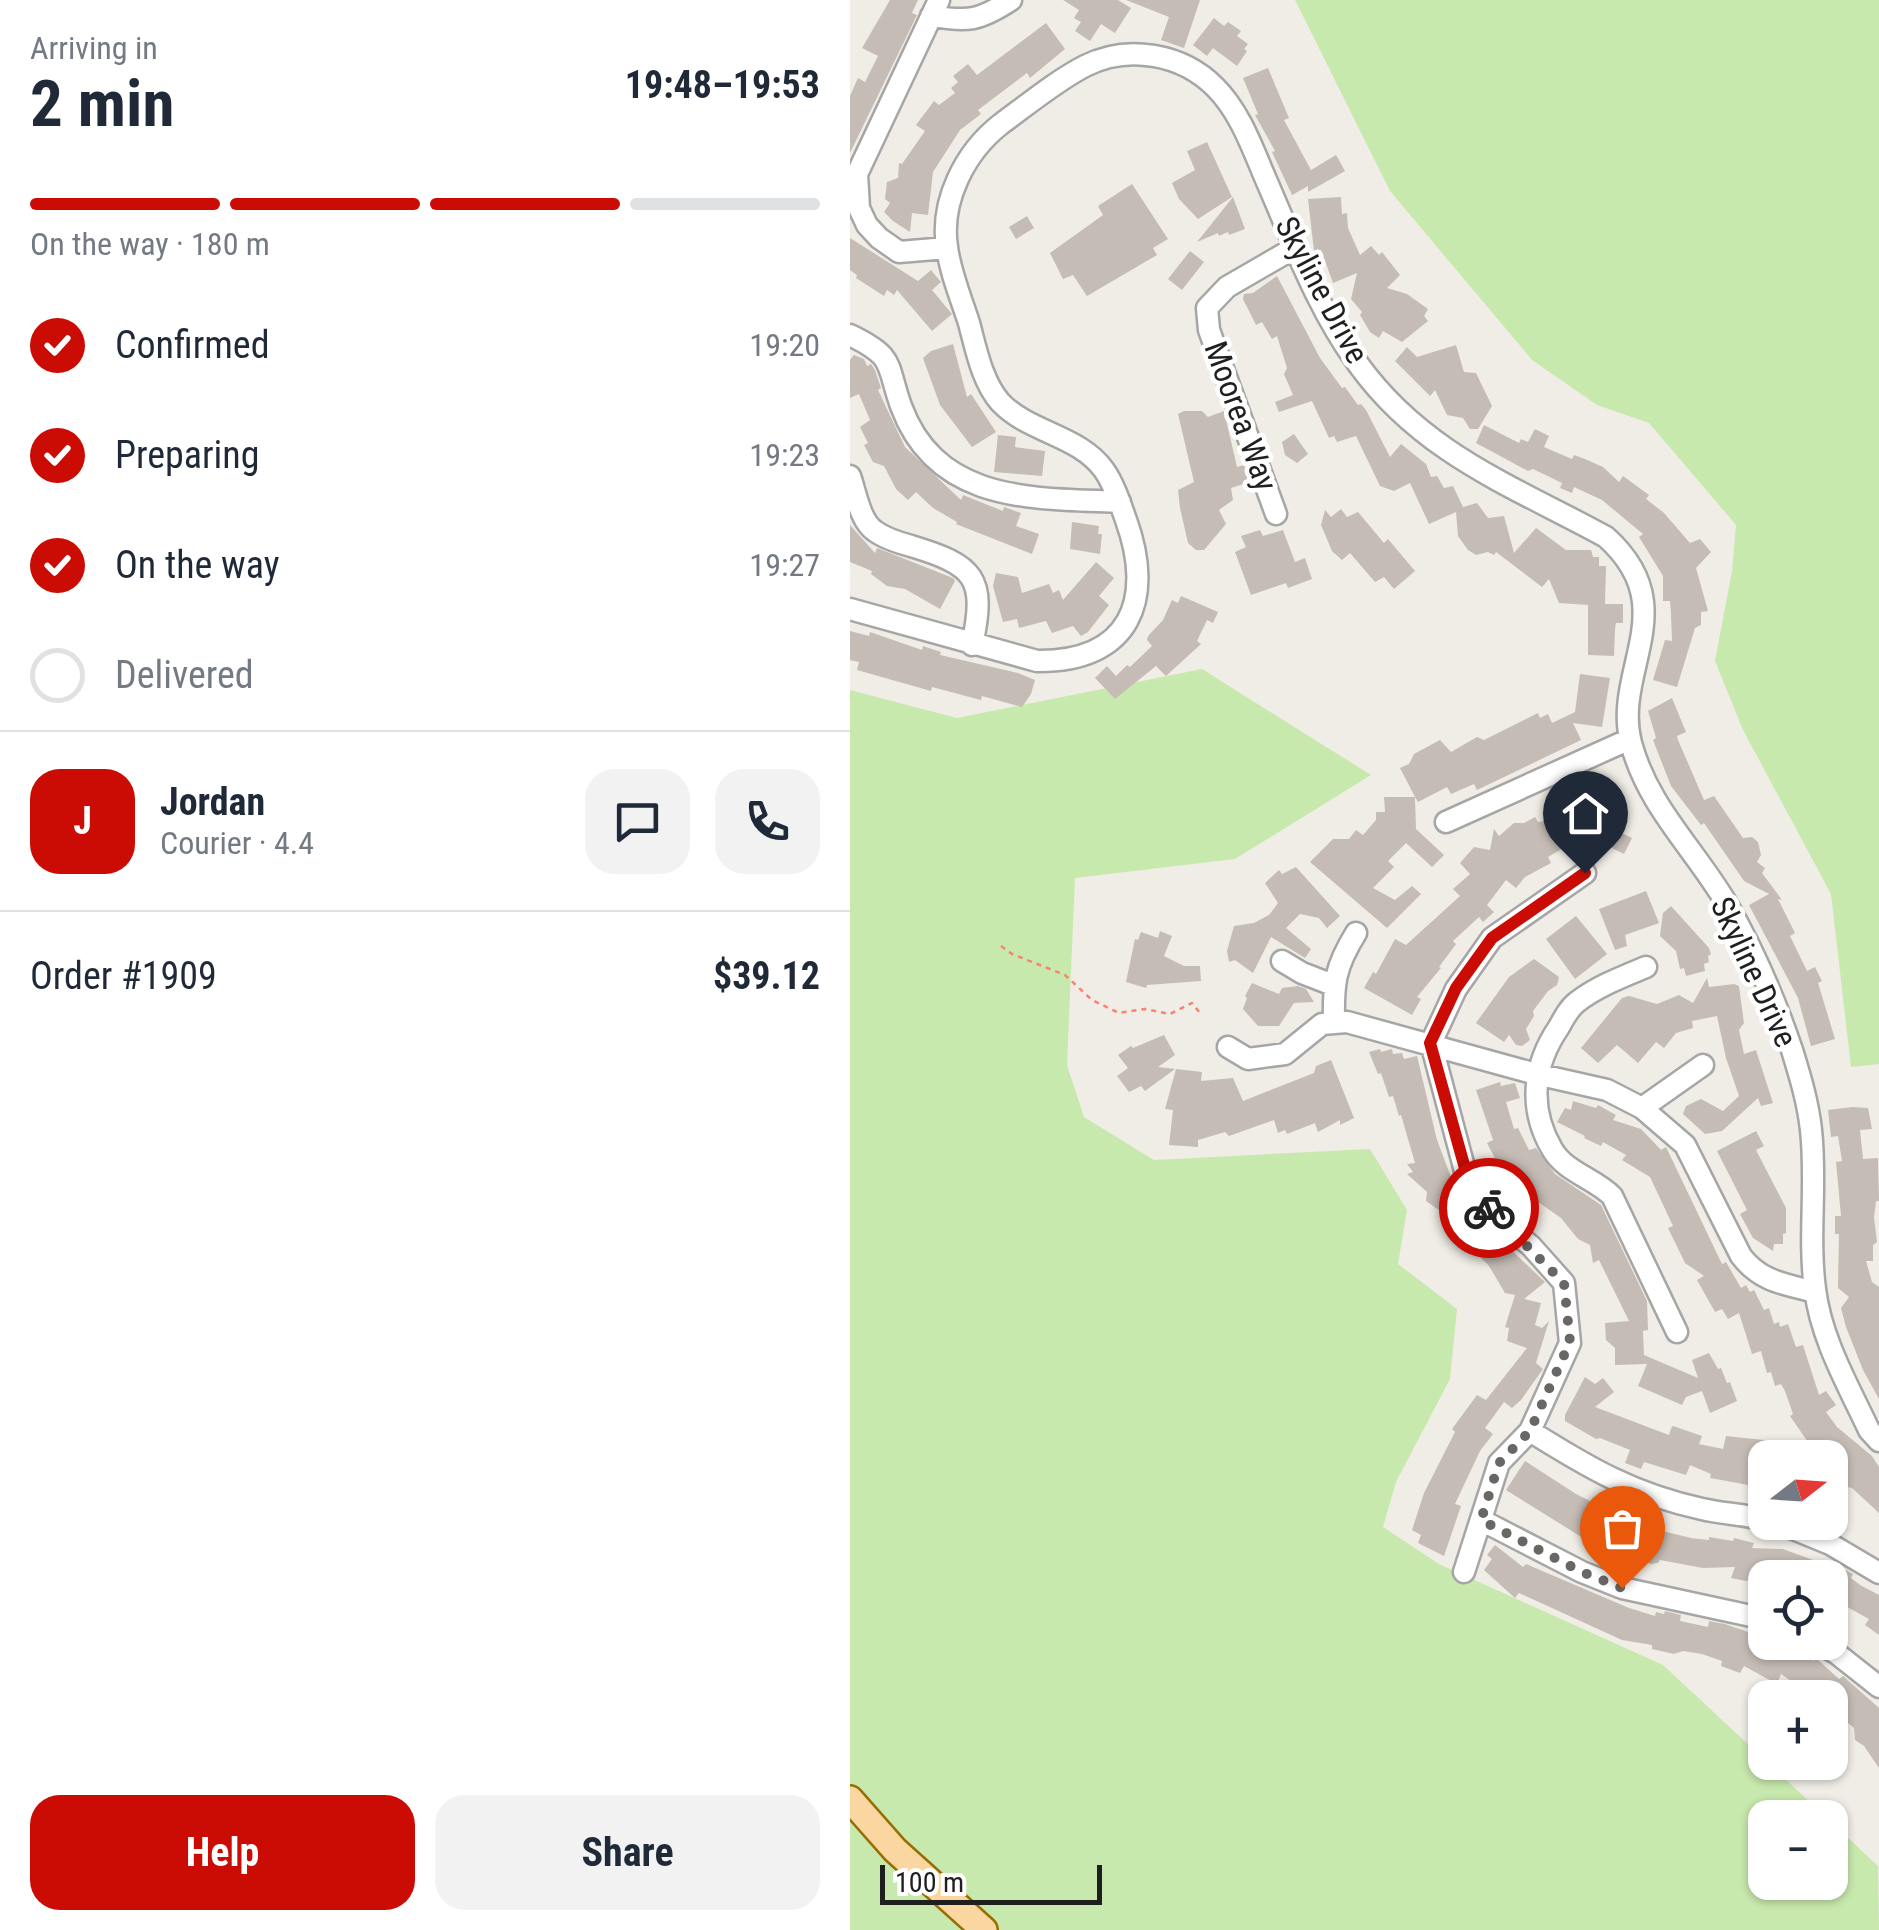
<!DOCTYPE html>
<html lang="en">
<head>
<meta charset="utf-8">
<style>
  :root { --surface:#fff; --page:#f2f2f3; --text:#1f2937; --muted:#747a83; --line:#e0e1e3; --accent:#cb0c04 }
  body { margin:0; font-family:"Roboto Condensed",sans-serif; background:var(--page); color:var(--text); height:100vh; display:flex; flex-direction:column; font-size:38px; white-space:nowrap }
  * { box-sizing:border-box; margin:0 }
  p { font-size:32px; color:var(--muted) }
  .icon { flex:none; width:55px; height:55px; fill:none; stroke:currentColor; stroke-width:2; stroke-linecap:round; stroke-linejoin:round }
  .map { position:relative; flex:1; overflow:hidden }
  .sheet { display:flex; flex-direction:column; background:var(--surface); width:850px }
  .sheet>* { flex:none }
  .needle { width:65px; rotate:73deg }
  .tools { position:absolute; left:898px; top:1440px; display:grid; gap:20px }
  .tools a { display:grid; place-items:center; width:100px; height:100px; border-radius:20px; background:var(--surface); box-shadow:0 2px 8px #0004; font-size:50px }
  .scale { position:absolute; left:30px; bottom:25px; width:222px; box-sizing:border-box; padding-left:10px; border:5px solid #1f1f1f; border-top:0; font-size:28px; line-height:35px; white-space:nowrap; color:#1f1f1f; -webkit-text-stroke:8px #fff; paint-order:stroke }
  .pin { position:absolute; display:grid; place-items:center; width:85px; height:85px; color:#fff; margin:-102px -42px; border-radius:50% 50% 50% 0; rotate:-45deg; box-shadow:0 0 10px #0007 }
  .pin .icon { rotate:45deg }
  .courier { position:absolute; display:grid; place-items:center; width:100px; height:100px; margin:-50px; border:8px solid #cb0c04; border-radius:50%; background:#fff; color:#222; box-shadow:0 2px 12px #0007 }
  .overview em { font-style:normal; font-weight:700 }
  .overview div { display:flex; flex-direction:column-reverse }
  .overview { display:flex; align-items:center; justify-content:space-between; height:170px; padding:0 30px }
  h1 { font-size:65px; font-weight:700; line-height:75px }
  .bar { display:grid; grid-template-columns:repeat(4,1fr); gap:15px 10px; align-content:center; height:120px; padding:0 30px }
  .bar i { height:12px; border-radius:8px; background:var(--line) }
  .bar .selected { background:var(--accent) }
  .bar p { grid-column:span 4 }
  .line { display:flex; align-items:center; gap:25px; padding:0 30px; border-top:2px solid var(--line) }
  .line div { flex:1 }
  .round { display:grid; place-items:center; flex:none; width:105px; height:105px; border-radius:30px; background:var(--page) }
  ol { padding:0 30px; list-style:none }
  li { display:flex; align-items:center; gap:30px; height:110px }
  li p { margin-inline-start:auto }
  li .icon { padding:10px; border-radius:50%; background:var(--accent); color:#fff; stroke-width:4 }
  li:last-child { color:var(--muted) }
  li i { width:55px; height:55px; border:5px solid var(--line); border-radius:50% }
  .action { display:flex; gap:20px; margin-top:auto; padding:20px 30px }
  .action a { flex:1; height:115px; border-radius:30px; background:var(--accent); color:#fff; font-size:40px; font-weight:700; line-height:115px; text-align:center }
  .action a+a { background:var(--page); color:var(--text) }
  main { display:flex; flex:1; min-height:0 }
  .map>svg:first-child { display:block }
  .grass { fill:#c8e9ad }
  .building { fill:#c5bcb5 }
  .lines { fill:none; stroke-linecap:round; stroke-linejoin:round }
  .minor-casing { stroke:#a6a6a6; stroke-width:25 }
  .major-casing { stroke:#986d03; stroke-width:30 }
  .path { stroke:#f78370; stroke-width:2.5; stroke-dasharray:5 5; stroke-linecap:butt }
  .minor { stroke:#fff; stroke-width:20 }
  .major { stroke:#fad7a1; stroke-width:25 }
  .done { stroke:#686765; stroke-width:10; stroke-dasharray:0 18 }
  .route { stroke:#cb0c04; stroke-width:12 }
  .labels { text-anchor:middle; dominant-baseline:central; stroke-width:9; stroke-linejoin:round; paint-order:stroke }
  .street-label { font-size:32px; fill:#1f1f1f; stroke:#fff }
</style>
</head>
<body>
<main>
<section class="sheet">
<div class="overview"><div><h1>2 min</h1><p>Arriving in</p></div><em>19:48–19:53</em></div>
<div class="bar"><i class="selected"></i><i class="selected"></i><i class="selected"></i><i></i><p>On the way · 180 m</p></div>
<ol>
<li><svg class="icon" aria-label="check" viewBox="0 0 24 24"><path d="M5 12l5 5 9-10"/></svg>Confirmed<p>19:20</p></li>
<li><svg class="icon" aria-label="check" viewBox="0 0 24 24"><path d="M5 12l5 5 9-10"/></svg>Preparing<p>19:23</p></li>
<li><svg class="icon" aria-label="check" viewBox="0 0 24 24"><path d="M5 12l5 5 9-10"/></svg>On the way<p>19:27</p></li>
<li><i></i>Delivered</li>
</ol>
<div class="line" style="height:180px"><b class="round" style="background:var(--accent);color:#fff">J</b><div><b>Jordan</b><p>Courier · 4.4</p></div><a class="round"><svg class="icon" aria-label="chat" viewBox="0 0 24 24"><path d="M4 5h16v11H9l-5 4z"/></svg></a><a class="round"><svg class="icon" aria-label="phone" viewBox="0 0 24 24"><path d="M5 4h4l2 5-3 2q2 4 5 5l2-3 5 2v4C11 20 4 13 5 4z"/></svg></a></div>
<div class="line" style="height:130px"><div>Order #1909</div><b>$39.12</b></div>
<div class="action"><a>Help</a><a>Share</a></div>
</section>
<div class="map">
<svg width="1029" height="1930" viewBox="0 0 1029 1930">
  <rect width="100%" height="100%" fill="#f0ede6"/>
  <path class="grass" d="M445,0H1029V1064L1001,1067L981,894L893,730L865,661L882,571L886,525L799,423L747,405L682,360L540,191Z
    M352,669L521,775L385,859L225,878L217,1065L234,1117L304,1160L520,1149L557,1210L548,1264L607,1309L600,1379L546,1482L533,1527L589,1564L813,1665L976,1817L915,1818V1882H980V1821L1028,1866L1029,1930H0V690L107,718Z"/>
  <path class="building" d="M40,0H68L62,13L67,15L0,153V96L8,78L15,82L28,56L12,48Z
    M213,0H268L281,8L265,33L251,24L240,41L225,31L231,22L224,18L229,10Z
    M276,0H350L334,48L311,40L319,17Z
    M364,18L374,26L378,22L391,31L387,36L398,44L394,49L397,51L387,66L363,48L357,56L343,45Z
    M196,23L215,49L180,78L177,73L128,110L131,114L110,130L83,172L78,215L62,213L60,232L43,221L34,212L40,203L35,199L37,182L48,178L49,163L52,164L75,131L66,125L84,101L89,105L105,93L101,88L108,82L103,76L118,64L127,75Z
    M418,68L439,118L434,120L461,170L486,155L495,171L458,192V186L442,195L422,152L425,151L405,115L408,114L393,78Z
    M357,142L382,197L348,219L329,199L322,183L345,170L337,151Z
    M282,184L318,239L303,248L307,255L237,296L223,275L213,279L200,253L253,215L248,206Z
    M383,197L395,229L379,235L378,232L369,236L368,233L347,242Z
    M491,197L492,214L497,213L498,228L510,255L521,246L529,255L532,252L550,275L537,288L557,294L578,309L574,316L578,321L552,342L533,331L529,338L520,332L510,315L512,312L501,299L507,273L483,283L471,250L464,251L458,199Z
    M177,216L184,228L166,239L159,227Z
    M0,238L68,281L81,270L91,282L82,290L102,314L82,331L47,290L44,295L37,290L34,296L6,278L7,275L0,270Z
    M340,251L354,262L332,290L318,279Z
    M427,276L470,358L492,388L495,387L508,405L511,404L516,410L540,457L551,444L576,464L581,477L587,476L594,488L603,486L613,507L627,503L638,518L654,516L664,553L686,528L716,550H741L743,557H749V566H756L755,604H773V623H766L765,629L764,656L738,655V605L709,603L699,579L692,587L646,552L644,555L638,552L626,555L618,550L608,536L606,512L579,524L560,483L544,491L530,486L506,436L487,442L484,436L479,438L462,401L429,412L425,402L443,395L434,374L437,368L427,336L422,339L412,322L406,325L393,299L394,294L403,293Z
    M103,344L117,397L121,394L146,432L122,447L90,405L73,358L81,351Z
    M606,345L614,372L626,373L642,406L628,429H620L613,418L597,415L585,390L580,396L545,361L557,347L567,357Z
    M4,355L14,359L17,366L21,364L25,370L31,388L28,390L55,447L111,500L113,495L153,511L154,507L171,513L166,526L189,534L182,554L106,524L107,522L83,508L66,492L58,500L46,489L34,466L23,462L14,445L18,443L10,427L20,420L9,394L0,398V360Z
    M334,411H352L358,417L374,411L387,467L394,465L400,482L381,488L383,500L369,510L376,524L354,550H346L338,543L330,508L328,490L344,482L328,414Z
    M634,425L669,443L671,439L678,442L685,429L699,436L694,447L722,459L724,455L735,459L753,467L769,482L773,476L799,495L796,499L814,513L840,543L850,539L861,552L846,568L858,611L851,612V625L845,628L827,687L803,680L815,640L822,641L821,614L820,601H813V576L789,537L793,534L752,500L724,487L722,493L710,488L712,483L683,469L678,471L626,443Z
    M444,434L458,454L447,463L435,455L432,442Z
    M148,435L166,437L165,447L195,451L192,476L144,472Z
    M491,509L497,517L508,512L534,543L538,539L565,571L544,589L534,577L525,582L500,553L492,560L482,551L471,525L475,510L481,517Z
    M222,522L249,526L248,534H252L250,554L220,549Z
    M0,525L25,553L27,548L103,578L105,581L90,609L55,589L37,586L21,574L22,571L0,562Z
    M410,530L413,536L433,530L445,562L455,558L462,579L438,588L436,583L401,595L385,552L396,547L391,536Z
    M246,562L264,578L249,596L259,605L238,632L231,636L223,626L202,633L196,621L169,628L167,619L153,622L143,586L146,573L168,577L172,593L199,584L203,593L209,590L213,600Z
    M331,596L368,612L363,623L357,620L347,641L351,644L316,676L306,666L265,699L245,678L257,666L266,676L277,665L280,667L302,646L297,640L298,636L313,620L322,600L328,603Z
    M0,631L19,636L20,632L72,650L73,646L91,652L90,655L168,673L185,680L181,694L172,707L132,696L131,700L82,687L81,691L7,670L9,662L0,660Z
    M730,674L760,678L752,727L723,723L731,740L627,790L624,784L601,794L597,787L568,802L565,797L566,829L594,855L582,867L556,843L538,861L544,867L523,888L545,900L562,886L571,894L537,928L460,862L483,839H499L506,830L513,835L526,820V812H535L534,797H565L550,768L559,764L564,754L590,740L601,752L627,737L634,740L688,713L690,718L698,714L702,723L725,712Z
    M822,698L836,732L827,736L828,740L854,800L864,796L893,838L902,837L908,842L911,855L907,862L915,868L912,873L932,900L928,899L945,933L940,936L957,971L965,967L972,981L968,983L985,1039L961,1046L948,998L899,905L919,894L894,881L854,823L851,825L821,786L803,740L806,738L798,711Z
    M736,804L774,822L770,832L782,838L774,854L735,835L698,857L701,863L675,877L666,888L656,880L637,905L644,912L633,922L629,917L603,941L606,944L589,967L591,968L567,997L571,999L562,1015L514,988L523,972L526,974L545,939L556,945L610,896L603,889L620,874L610,863L624,847L640,850L644,829L649,836L664,823H674L685,817L688,822L695,821L706,815L708,818L712,816L722,835Z
    M446,867L490,916L477,928L469,918L450,914L436,928L461,949L455,958L421,937L403,973L385,960L379,962L377,951L384,926L404,923L419,915L428,903L415,883L429,870L432,874Z
    M796,891L809,923L775,935L777,946L765,950L749,909Z
    M821,906L859,948L861,954L858,956L859,962L854,964L855,971L836,976L834,968L830,969L826,951L810,936L813,913Z
    M726,916L757,954L725,979L696,939Z
    M310,931L322,936L314,956L334,966H350L351,981L297,985L296,988L276,982L285,939L288,940L291,932L308,938Z
    M684,959L709,977L707,985L698,991L683,1011L684,1016L676,1029L680,1040L672,1046L666,1045L659,1035L654,1042L626,1023L659,977Z
    M857,978L859,987L884,984L889,986L894,1023L889,1030L894,1054L906,1050L923,1103L911,1106L908,1098L872,1131L855,1134L833,1114L836,1106L851,1099L873,1111L889,1096L876,1058L867,1016L842,1021L843,1028L826,1033L814,1048L806,1042L788,1063L767,1045L748,1063L731,1048L772,998L779,996L807,1004L829,995L843,1003Z
    M402,983L429,994L432,988L448,986L456,989L464,1002L444,1003L429,1026H408L393,1009L397,998L395,996Z
    M314,1035L325,1055L308,1067L325,1069L295,1091L291,1086L279,1092L267,1076L278,1068L268,1055L281,1046L283,1048Z
    M530,1049L531,1052L542,1049L543,1054L552,1053L554,1059L567,1056L587,1140L601,1177L599,1179L635,1225L695,1282L674,1299L691,1303L685,1325L692,1328L699,1321L686,1363L693,1369L671,1400L662,1408L654,1402L635,1428L643,1434L630,1451L605,1504L611,1506L594,1556L568,1543L571,1535L562,1530L574,1493L605,1432L602,1429L627,1395L636,1400L677,1348L657,1341L659,1328L655,1327L665,1295L655,1293L639,1266L597,1223L602,1219L576,1201L577,1192L557,1174L563,1172L557,1164L565,1163L551,1115L549,1116L543,1096L539,1097L531,1073L528,1074L519,1052Z
    M481,1060L504,1118L490,1125V1120L468,1132L465,1123L437,1134L435,1130L428,1133L424,1120L379,1136L375,1132L348,1140V1147L319,1145L323,1110L315,1109L326,1069L352,1072L351,1081L383,1078L393,1101L464,1073L466,1066Z
    M650,1082L651,1086L665,1083L670,1098L656,1102L664,1129L668,1128L679,1150L686,1148L705,1174L751,1205L797,1301L798,1330L793,1331L794,1355L848,1378L842,1360L859,1353L868,1369L871,1368L877,1383L880,1382L887,1401L860,1413L852,1391L836,1397L832,1405L788,1386L797,1364L765,1365V1348L756,1340L755,1323L779,1321L749,1260L743,1263L740,1245L728,1239L711,1218L678,1195L680,1192L653,1166L650,1168L637,1143L643,1140L626,1090Z
    M723,1101L746,1108L748,1105L766,1115L763,1120L791,1129L811,1150L816,1147L872,1264L876,1262L891,1288L896,1285L900,1292L904,1290L914,1310L919,1308L924,1324L929,1322L930,1327L938,1324L946,1347L953,1345L969,1395L976,1391L986,1405L976,1412L987,1427L1022,1456L1029,1467V1513L1002,1488L991,1486L992,1480L986,1479L987,1473L980,1467V1458H972L964,1451L940,1416L943,1414L935,1391L931,1384L925,1386L921,1372L917,1373L911,1351L902,1354L889,1313L878,1319L872,1309L865,1312L847,1280L854,1276L835,1263L818,1228L823,1226L800,1177L772,1160L776,1155L753,1142L751,1146L734,1138L735,1136L707,1122L715,1108L721,1110Z
    M1002,1107L1018,1108L1022,1129L1010,1130L1013,1159L1028,1158L1029,1201H1026L1024,1218L1027,1242L1023,1245V1261H1016L1022,1282L1029,1287V1399L1013,1370L996,1327L991,1308L999,1297L988,1288L989,1234H985V1216H991L986,1162L992,1161L988,1136L981,1137L978,1110Z
    M906,1131L914,1146L906,1150L936,1208V1233L933,1234V1244H924L923,1251L903,1238L890,1214L897,1210L867,1151Z
    M735,1377L745,1384L753,1378L764,1392L745,1407L819,1435L822,1426L826,1427L852,1436L849,1444L873,1449L876,1436L942,1443L939,1458H915V1488L860,1478L861,1474L840,1465L836,1475L794,1462L791,1469L775,1463L780,1450L750,1438L746,1439L715,1421V1415Z
    M675,1461L726,1494L788,1525L841,1538L859,1540V1537L883,1541L884,1538L904,1543L902,1548L933,1549L985,1568L987,1565L1003,1574L1001,1578L1010,1585L1029,1595V1635L1015,1625L1019,1619L981,1598L987,1585L980,1581V1578H915L896,1581L881,1578L885,1567L853,1568L810,1560L808,1563L800,1564L794,1559L751,1545L749,1548L656,1490Z
    M645,1545L673,1567L676,1564L779,1608L805,1616L806,1612L814,1614L815,1611L831,1615L830,1621L858,1627L859,1621L875,1624L915,1638V1642H925L964,1661L966,1658L989,1679L993,1676L1029,1708V1768L1014,1746L1005,1740L1004,1728L980,1708V1698H966L931,1674L927,1684L894,1666L890,1673L871,1666L872,1661L852,1654L833,1651L824,1654L802,1649V1645L772,1640L669,1593L665,1598L634,1570L642,1559L637,1555Z"/>
  <g class="lines">
    <defs>
      <path id="minor" d="M89,0L7,174L9,208L17,225L29,238L49,252L97,248
        M81,16C118,22 129,21 161,0
        M0,335C46,357 36,364 51,406C87,504 184,498 270,502
        M0,476C6,493 10,521 25,531C34,538 50,543 61,546C124,565 137,577 122,645
        M426,514L359,330L357,308L377,287L446,247
        M0,609L187,661C280,662 305,600 276,520C270,503 264,484 254,470C229,435 179,433 150,402C132,381 126,349 119,323C111,298 100,272 97,247C90,201 115,152 151,124C177,105 206,81 235,66C278,44 332,54 365,87C391,113 403,150 417,182C444,244 468,310 508,364C573,454 663,486 756,537C835,608 762,670 781,743C798,807 844,848 877,904C903,949 925,1000 942,1050C950,1076 958,1102 961,1130C967,1183 958,1236 965,1289C971,1339 998,1385 1019,1430L1029,1441
        M596,822L780,739
        M432,961L452,973L483,985
        M796,967C772,977 748,986 727,1002C719,1008 714,1018 709,1027C683,1065 678,1108 702,1149C715,1172 744,1178 762,1196L827,1332
        M484,1023C483,983 485,967 506,933
        M378,1047L398,1059L435,1054L472,1024L497,1022L686,1074L757,1090L792,1108L835,1145L891,1256C911,1282 935,1284 965,1292
        M792,1108L853,1065
        M680,1431C739,1468 783,1494 852,1509C873,1514 894,1514 915,1520
        M631,1520L732,1572L772,1588L915,1619
        M926,1522L980,1544L1029,1573
        M614,1572L649,1463L680,1431L720,1343L714,1283L681,1246L644,1215L615,1171L581,1043L606,989L642,938L735,873
        M966,1642L986,1653L1029,1687"/>
      <path id="major" d="M0,1799L45,1850L134,1930"/>
    </defs>
    <use href="#minor" class="minor-casing"/>
    <use href="#major" class="major-casing"/>
    <path class="path" d="M151,946L162,954L215,975L242,1000L269,1013L295,1009L320,1014L342,1003L350,1013"/>
    <use href="#minor" class="minor"/>
    <use href="#major" class="major"/>
  </g>
  <g class="lines">
    <path class="done" d="M639,1208L714,1283L720,1342L680,1431L649,1463L631,1520L732,1572L772,1588"/>
    <path class="route" d="M639,1208L616,1172L580,1043L606,988L642,938L735,873"/>
  </g>
  <g class="labels">
    <g class="street-label">
      <text transform="translate(472 290) rotate(62)">Skyline Drive</text>
      <text transform="translate(391 416) rotate(70)">Moorea Way</text>
      <text transform="translate(904 972) rotate(65)">Skyline Drive</text>
    </g>
  </g>
</svg>
<div class="tools">
<a><svg class="needle" viewBox="-14 -14 28 28"><path d="M0-13l5 13h-10z" fill="#e53935"/><path d="M0 13l5-13h-10z" fill="#747a83"/></svg></a>
<a><svg class="icon" aria-label="locate" viewBox="0 0 24 24"><circle cx="12" cy="12" r="6"/><path d="M12 2v4M12 18v4M2 12h4M18 12h4"/></svg></a>
<a>+</a>
<a>−</a>
</div>
<div class="scale">100 m</div>
<div class="pin" style="left:772px;top:1588px;background:#ea580c"><svg class="icon" aria-label="bag" viewBox="0 0 24 24"><path d="M5 8h14l-1 12H6zM9 8a3 3 0 0 1 6 0"/></svg></div>
<div class="pin" style="left:735px;top:873px;background:#1f2937"><svg class="icon" aria-label="home" viewBox="0 0 24 24"><path d="M3 11l9-7 9 7M6 9v11h12V9"/></svg></div>
<div class="courier" style="left:639px;top:1208px"><svg class="icon" aria-label="bike" viewBox="0 0 24 24"><circle cx="6" cy="16" r="4"/><circle cx="18" cy="16" r="4"/><path d="M6 16l4-8h5l3 8M10 8l3 8H6M13 5h3"/></svg></div>
</div>
</main>
</body>
</html>
